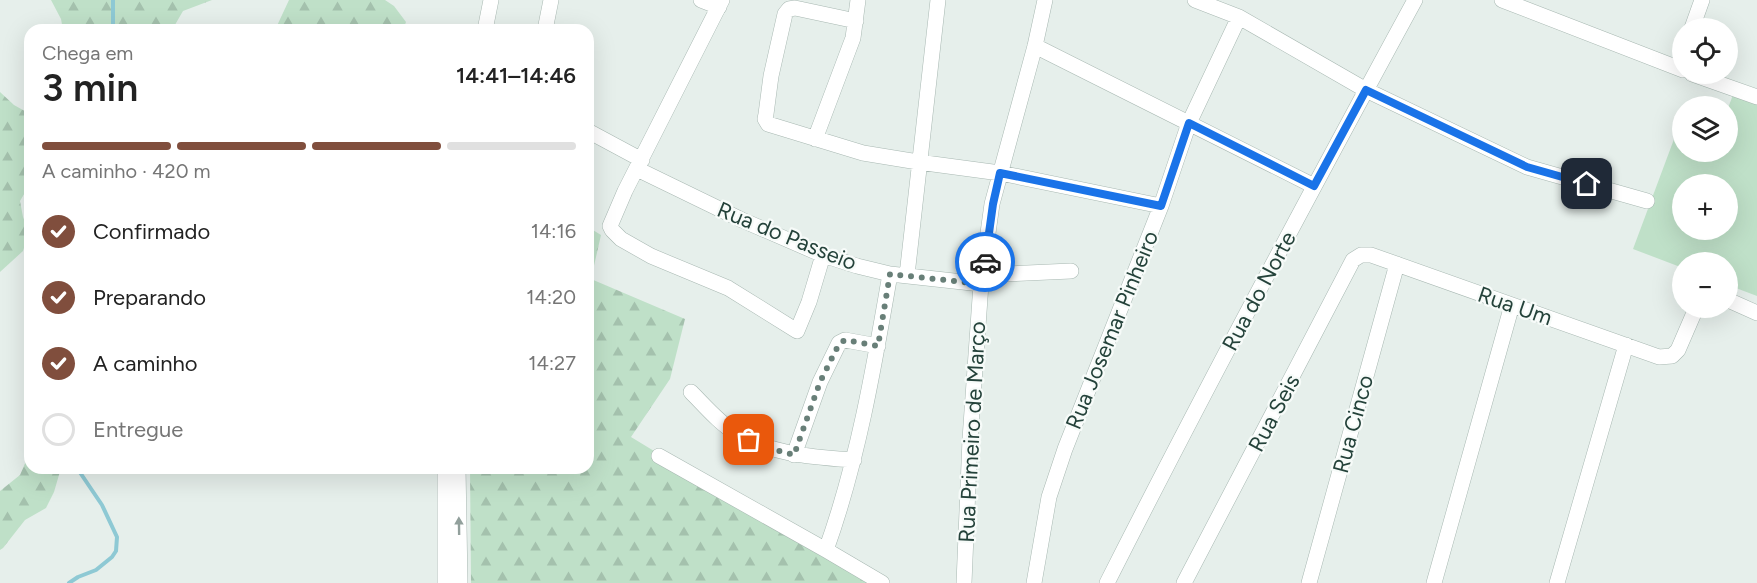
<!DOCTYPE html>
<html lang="pt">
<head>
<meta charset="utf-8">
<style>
  :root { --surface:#fff; --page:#f2f2f2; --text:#222; --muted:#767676; --line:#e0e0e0; --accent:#804e3d }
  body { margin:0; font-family:Figtree,sans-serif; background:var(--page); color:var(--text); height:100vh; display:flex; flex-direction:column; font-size:22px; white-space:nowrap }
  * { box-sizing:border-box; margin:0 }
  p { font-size:20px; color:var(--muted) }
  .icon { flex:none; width:33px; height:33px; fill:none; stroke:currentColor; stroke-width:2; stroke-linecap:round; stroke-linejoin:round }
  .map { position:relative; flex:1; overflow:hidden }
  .side { position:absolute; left:24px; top:24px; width:570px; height:450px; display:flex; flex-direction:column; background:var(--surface); border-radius:18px; box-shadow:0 6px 24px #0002 }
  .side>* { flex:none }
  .fabs { position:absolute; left:1672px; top:18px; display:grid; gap:12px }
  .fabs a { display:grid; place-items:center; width:66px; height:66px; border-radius:50%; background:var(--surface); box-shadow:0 6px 24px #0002; font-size:30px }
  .pin { position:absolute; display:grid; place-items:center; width:51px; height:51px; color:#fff; margin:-26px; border-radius:12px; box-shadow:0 3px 9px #0006 }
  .courier { position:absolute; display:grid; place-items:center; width:60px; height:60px; margin:-30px; border:4px solid #1a73e8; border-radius:50%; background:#fff; color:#222; box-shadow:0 2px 8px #0007 }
  .summary em { font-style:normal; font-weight:600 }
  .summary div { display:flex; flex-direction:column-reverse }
  .summary { display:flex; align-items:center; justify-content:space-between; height:102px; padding:0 18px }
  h1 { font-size:39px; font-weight:600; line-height:45px }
  .bar { display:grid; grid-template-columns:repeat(4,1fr); gap:9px 6px; align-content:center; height:72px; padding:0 18px }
  .bar i { height:8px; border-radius:4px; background:var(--line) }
  .bar .on { background:var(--accent) }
  .bar p { grid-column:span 4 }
  ol { padding:0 18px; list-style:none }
  li { display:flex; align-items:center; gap:18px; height:66px }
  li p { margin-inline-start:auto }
  li .icon { padding:6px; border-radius:50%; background:var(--accent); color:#fff; stroke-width:4 }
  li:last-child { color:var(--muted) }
  li i { width:33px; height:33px; border:3px solid var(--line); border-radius:50% }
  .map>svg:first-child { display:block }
  .green { fill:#bfe0c8; fill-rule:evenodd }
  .forest { fill:url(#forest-firs) }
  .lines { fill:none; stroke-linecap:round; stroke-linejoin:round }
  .stream { stroke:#8ec9d4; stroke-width:4 }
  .street-casing { stroke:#a8b8b2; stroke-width:16 }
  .street { stroke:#fff; stroke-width:15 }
  .oneway { fill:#92a09c }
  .done { stroke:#687f78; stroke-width:6; stroke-dasharray:0 10.8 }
  .route { stroke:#1a73e8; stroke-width:8 }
  .labels { text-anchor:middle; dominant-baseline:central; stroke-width:4.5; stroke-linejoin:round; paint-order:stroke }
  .street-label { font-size:22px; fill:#24423a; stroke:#f7fbf9 }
</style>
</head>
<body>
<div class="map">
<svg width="1757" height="583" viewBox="0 0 1757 583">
  <defs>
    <pattern id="forest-firs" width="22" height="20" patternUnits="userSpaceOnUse" patternTransform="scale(1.5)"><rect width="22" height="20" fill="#bfe0c8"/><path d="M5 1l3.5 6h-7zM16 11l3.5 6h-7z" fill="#a4c1ad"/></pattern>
  </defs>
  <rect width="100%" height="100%" fill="#e6efeb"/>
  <path class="green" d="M1733,95L1757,103V296L1728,285V262H1683V268L1633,249L1683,115V152H1728V108ZM1683,184H1728V230H1683Z"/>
  <path class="forest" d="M51,0H212L183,11L172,30H63L61,19Z
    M289,0H385L394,6L406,22L403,30H275Z
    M0,92L14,105L30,114V184L20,201L23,217L29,232L23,251L0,272Z
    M588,227L601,235L591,279L685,319L670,379L631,437L871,583H471L470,468H588Z
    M30,452V468H61L54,492L46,508L25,520L3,548L0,550V491L20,475Z"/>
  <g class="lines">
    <path class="stream" d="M113,30V0
      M69,583L78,577L96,570L112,557L116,551L117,537L102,505L77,468"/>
    <defs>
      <path id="street" d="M701,0L719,7
        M722,0L625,191L610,226L612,230L621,239L651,256L728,288L797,331L809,302L823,255
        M1195,0L1239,17L1366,90L1527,167L1647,201
        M1502,0L1683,70
        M856,21L795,8L789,9L785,14L771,76L766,114L765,119L768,124L863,153L918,162L1000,173L1161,206
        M1692,28L1702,0
        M485,30L491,0
        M545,30L551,0
        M1035,46L1314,186
        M1692,74L1757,97
        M588,131L642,160
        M815,139L853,38L858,0
        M637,169L742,220L823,255L857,266L890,274L981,284
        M907,275L938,0
        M983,275L1071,271
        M1728,300L1757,313
        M691,392C704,405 720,424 736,433C772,455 813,457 854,460
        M794,455L820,382L839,343L845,340L878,346
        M659,456L826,550L882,583
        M445,468V583
        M458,468L460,583
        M826,550C858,461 874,367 890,274
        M964,583L970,439L981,284L992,204L1035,46L1045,0
        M1034,583L1049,497L1065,449L1161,206L1189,123L1239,17
        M1107,583C1206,387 1310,193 1415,0
        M1184,583L1353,260L1361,255H1371L1659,357L1672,356L1678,350L1694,313L1698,308
        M1309,583L1397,264
        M1434,583L1512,305
        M1557,583L1626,345"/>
    </defs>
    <use href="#street" class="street-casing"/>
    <use href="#street" class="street"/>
  </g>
  <defs><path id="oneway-solid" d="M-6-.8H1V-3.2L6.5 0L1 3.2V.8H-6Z" transform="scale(1.5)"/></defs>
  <use class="oneway" href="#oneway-solid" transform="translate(459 526) rotate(-91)"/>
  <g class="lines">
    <path class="done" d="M749,440L765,447L794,455L820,382L839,344L845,340L878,346L890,274L981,284L985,262"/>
    <path class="route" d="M985,262L993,204L1000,173L1161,206L1189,123L1314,186L1366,90L1527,167L1587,184"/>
  </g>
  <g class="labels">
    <g class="street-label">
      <text transform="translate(787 236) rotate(22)">Rua do Passeio</text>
      <text transform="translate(1259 291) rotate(-62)">Rua do Norte</text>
      <text transform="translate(1515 306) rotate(19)">Rua Um</text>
      <text transform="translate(1112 330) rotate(-68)">Rua Josemar Pinheiro</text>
      <text transform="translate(1274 413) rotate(-62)">Rua Seis</text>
      <text transform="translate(1353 424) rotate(-75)">Rua Cinco</text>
      <text transform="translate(972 432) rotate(-87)">Rua Primeiro de Março</text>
    </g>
  </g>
</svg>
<div class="fabs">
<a><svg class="icon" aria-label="locate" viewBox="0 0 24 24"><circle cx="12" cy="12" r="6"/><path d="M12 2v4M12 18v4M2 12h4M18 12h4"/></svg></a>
<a><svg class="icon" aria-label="layers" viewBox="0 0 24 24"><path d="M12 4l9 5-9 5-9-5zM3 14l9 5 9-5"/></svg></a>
<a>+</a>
<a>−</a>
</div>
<div class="pin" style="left:749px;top:440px;background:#ea580c"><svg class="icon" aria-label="bag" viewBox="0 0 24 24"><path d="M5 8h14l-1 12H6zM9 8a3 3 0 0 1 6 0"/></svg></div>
<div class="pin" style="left:1587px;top:184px;background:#1f2937"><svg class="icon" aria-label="home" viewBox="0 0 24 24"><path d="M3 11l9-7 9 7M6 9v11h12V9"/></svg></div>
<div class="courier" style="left:985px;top:262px"><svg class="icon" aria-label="car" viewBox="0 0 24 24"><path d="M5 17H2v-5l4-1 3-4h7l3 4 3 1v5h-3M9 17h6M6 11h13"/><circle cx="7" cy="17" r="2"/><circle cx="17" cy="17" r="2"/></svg></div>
<section class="side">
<div class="summary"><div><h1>3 min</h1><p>Chega em</p></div><em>14:41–14:46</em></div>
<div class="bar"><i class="on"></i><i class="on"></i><i class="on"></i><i></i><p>A caminho · 420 m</p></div>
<ol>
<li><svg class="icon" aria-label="check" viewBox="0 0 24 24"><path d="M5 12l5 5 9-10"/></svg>Confirmado<p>14:16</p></li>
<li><svg class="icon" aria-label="check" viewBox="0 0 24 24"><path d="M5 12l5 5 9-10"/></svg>Preparando<p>14:20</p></li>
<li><svg class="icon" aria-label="check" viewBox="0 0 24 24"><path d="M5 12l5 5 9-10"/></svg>A caminho<p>14:27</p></li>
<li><i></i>Entregue</li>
</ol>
</section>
</div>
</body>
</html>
